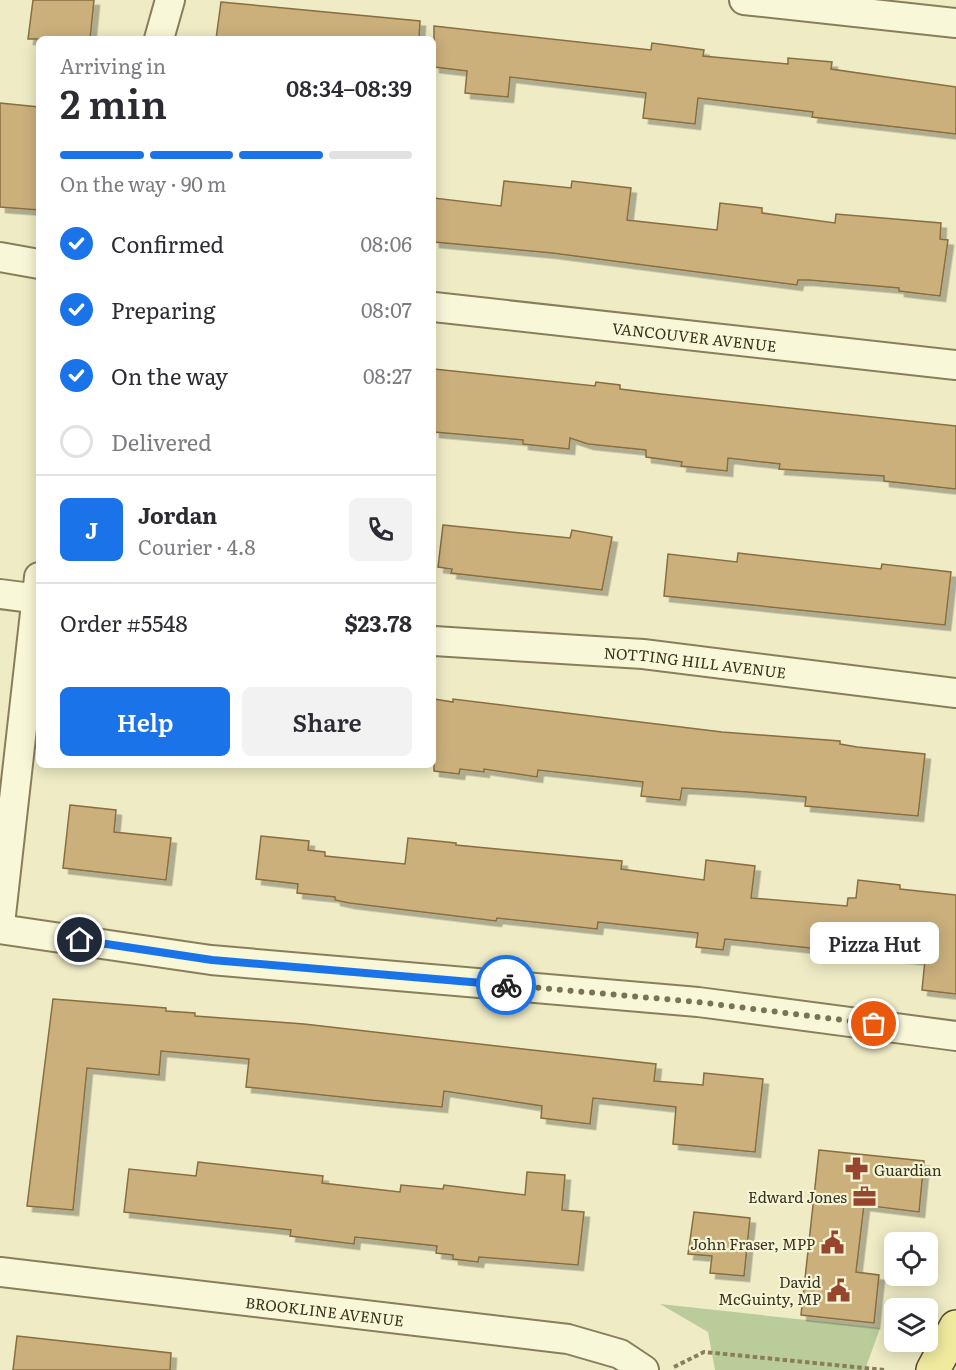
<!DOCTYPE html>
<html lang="en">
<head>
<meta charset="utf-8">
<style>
  :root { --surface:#fff; --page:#f2f2f3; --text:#2b2b33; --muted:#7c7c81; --line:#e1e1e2; --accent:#1a73e8 }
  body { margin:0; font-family:Literata,serif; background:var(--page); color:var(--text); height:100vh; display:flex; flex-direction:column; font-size:22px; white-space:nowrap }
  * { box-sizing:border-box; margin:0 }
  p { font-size:20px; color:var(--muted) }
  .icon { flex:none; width:33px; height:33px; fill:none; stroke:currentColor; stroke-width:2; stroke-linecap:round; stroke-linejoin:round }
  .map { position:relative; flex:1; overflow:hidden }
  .side { position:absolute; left:36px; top:36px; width:400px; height:732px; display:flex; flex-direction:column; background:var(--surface); border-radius:9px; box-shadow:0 3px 15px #0003 }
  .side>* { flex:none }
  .fabs { position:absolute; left:884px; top:1232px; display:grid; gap:12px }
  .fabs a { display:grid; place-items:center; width:54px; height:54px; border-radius:9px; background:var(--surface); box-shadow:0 3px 15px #0003; font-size:30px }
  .pin { position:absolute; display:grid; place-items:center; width:51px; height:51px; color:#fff; margin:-26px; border:3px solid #fff; border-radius:50%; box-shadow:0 2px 6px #0007 }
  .courier { position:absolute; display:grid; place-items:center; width:60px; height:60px; margin:-30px; border:4px solid #1a73e8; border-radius:50%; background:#fff; color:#222; box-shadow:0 2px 8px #0007 }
  .bubble { position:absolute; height:42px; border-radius:9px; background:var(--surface); box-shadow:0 3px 15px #0003; font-size:20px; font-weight:600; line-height:42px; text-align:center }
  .overview em { font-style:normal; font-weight:600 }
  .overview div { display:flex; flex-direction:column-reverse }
  .overview { display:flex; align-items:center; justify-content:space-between; height:102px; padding:0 24px }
  h1 { font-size:39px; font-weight:600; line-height:45px }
  .bar { display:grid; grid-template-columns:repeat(4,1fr); gap:9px 6px; align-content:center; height:72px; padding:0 24px }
  .bar i { height:8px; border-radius:4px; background:var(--line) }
  .bar .selected { background:var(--accent) }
  .bar p { grid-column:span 4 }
  .line { display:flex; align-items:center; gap:15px; padding:0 24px; border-top:2px solid var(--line) }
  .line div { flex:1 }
  .round { display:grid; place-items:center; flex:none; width:63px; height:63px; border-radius:9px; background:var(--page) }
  ol { padding:0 24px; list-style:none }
  li { display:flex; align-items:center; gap:18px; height:66px }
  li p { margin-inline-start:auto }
  li .icon { padding:6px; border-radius:50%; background:var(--accent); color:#fff; stroke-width:4 }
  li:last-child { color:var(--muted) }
  li i { width:33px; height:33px; border:3px solid var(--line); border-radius:50% }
  .action { display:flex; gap:12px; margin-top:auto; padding:12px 24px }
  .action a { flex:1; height:69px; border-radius:9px; background:var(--accent); color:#fff; font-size:24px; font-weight:600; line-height:69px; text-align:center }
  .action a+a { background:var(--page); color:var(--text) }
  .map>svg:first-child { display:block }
  .green { fill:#bacc99 }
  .building { fill:#cbb07b; stroke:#886e41; stroke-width:1.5; filter:url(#shadow) }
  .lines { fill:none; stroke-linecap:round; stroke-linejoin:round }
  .street-casing { stroke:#897e5b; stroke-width:32 }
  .primary-casing { stroke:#574b2f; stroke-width:36 }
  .path { stroke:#897e5b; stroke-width:4; stroke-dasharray:4.5 3; stroke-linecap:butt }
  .street { stroke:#f8f7d8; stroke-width:28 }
  .primary { stroke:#f0ea9e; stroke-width:33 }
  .done { stroke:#787359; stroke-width:6; stroke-dasharray:0 10.8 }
  .route { stroke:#1a73e8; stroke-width:8 }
  .labels { text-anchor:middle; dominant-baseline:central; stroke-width:4.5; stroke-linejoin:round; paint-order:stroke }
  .street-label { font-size:15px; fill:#39321f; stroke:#f5f4d5 }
  .poi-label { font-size:15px; fill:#39321f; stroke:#f5f4d5; text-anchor:end }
</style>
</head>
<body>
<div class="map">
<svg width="956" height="1370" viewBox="0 0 956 1370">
  <defs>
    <filter id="shadow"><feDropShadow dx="5.5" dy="5.5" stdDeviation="0" flood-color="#0004"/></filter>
  </defs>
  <rect width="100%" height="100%" fill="#eeebc5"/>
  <path class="green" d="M660,1304L880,1328L865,1370H715L708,1332Z"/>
  <path class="building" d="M33,0H94L90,39H28Z
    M221,2L420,21L419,39H216Z
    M434,26L651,50L652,43L704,50L703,56L788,64V58L832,62L831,69L956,87V134L812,117L813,112L698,98L695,124L643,118L646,93L510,77L508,97L465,93L467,71L434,67Z
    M0,103L39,107V210L0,207Z
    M504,181L571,188L572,181L631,188L627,220L717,230L720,203L762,208V213L835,223L836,214L941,223L940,239L948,240L940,296L899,291V288L809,280H798L797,285L552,253L434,242V198L501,206Z
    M434,369L595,386L596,382L620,385V389L661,394L956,426V489L884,481V476L779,469L780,464L728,458L727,471L681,466L682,462L646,457V450L588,444L570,438L569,449L523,444V440L434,432Z
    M443,525L570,538L572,530L612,537L602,590L451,573L452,569L438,567Z
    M738,553L881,569L882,564L951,572L945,625L664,596L668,554L737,562Z
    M434,699L453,702V699L722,732L840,741V744L857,747L925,754L918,816L805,806L806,797L748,792L682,788L680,800L641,796L643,782L538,770L537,777L484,769V772L460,769L459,774L434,771Z
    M70,805L116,810L114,832L171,838L166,880L63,868Z
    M261,836L309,841L308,850L325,852V856L405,864L408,838L456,843V845L622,861L621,869L704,880L706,860L755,866L751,898L847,906L848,898H856L858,880L900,885V889L956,895V994L922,990L925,960L725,939L723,950L696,947L698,933L598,922L597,929L497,918L496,921L349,903L335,900V897L297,893L298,884L256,879Z
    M53,999L166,1008V1011L195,1013V1016L304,1024L656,1064L654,1081L703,1085L704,1073L763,1079L755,1152L673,1144L676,1107L593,1098L590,1124L541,1118L542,1106L444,1091L442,1107L370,1100L246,1087L249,1059L161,1051L159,1075L87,1068L73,1210L27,1206Z
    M819,1150L924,1161L919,1212L864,1205L856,1272L879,1275L874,1323L801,1315Z
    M198,1162L323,1176L322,1183L400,1192L401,1185L443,1189L444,1185L525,1195L527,1172L565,1175L562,1210L584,1212L578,1265L479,1257L478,1262L453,1259V1255L436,1253L437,1246L355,1237L354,1244L290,1236L291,1230L124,1212L129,1169L196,1176Z
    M694,1212L750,1218L744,1276L710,1273L712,1256L688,1254Z
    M17,1336L171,1353L170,1370H13Z"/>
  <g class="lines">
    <defs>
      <g id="street">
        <path d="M744,0L956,23"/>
        <path d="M159,39L170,0"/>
        <path d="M0,257L39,264"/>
        <path id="s1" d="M434,307L956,365"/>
        <path d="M0,594L39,599"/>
        <path id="s2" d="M434,641L643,654L956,693"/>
        <path d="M0,924L39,577"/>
        <path d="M0,929L211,960L698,1002L956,1036"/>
        <path id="s3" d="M0,1272L568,1339L620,1354L644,1370"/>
      </g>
      <path id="primary" d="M933,1370L956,1327"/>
    </defs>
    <use href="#street" class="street-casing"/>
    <use href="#primary" class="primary-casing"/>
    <path class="path" d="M674,1367L704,1352L885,1370"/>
    <use href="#street" class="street"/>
    <use href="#primary" class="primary"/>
  </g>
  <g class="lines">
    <path class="done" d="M506,985L698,1002L874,1024"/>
    <path class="route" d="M80,940L212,960L506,985"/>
  </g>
  <defs>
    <symbol id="pharmacy-bare" viewBox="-9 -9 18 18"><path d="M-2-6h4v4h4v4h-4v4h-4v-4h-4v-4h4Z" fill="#97452c" stroke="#f5f4d5" stroke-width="2.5" paint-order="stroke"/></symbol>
    <symbol id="office-bare" viewBox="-9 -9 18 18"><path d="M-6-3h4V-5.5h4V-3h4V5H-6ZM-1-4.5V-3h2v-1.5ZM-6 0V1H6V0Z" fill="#97452c" stroke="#f5f4d5" stroke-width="2.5" paint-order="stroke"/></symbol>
    <symbol id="civic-bare" viewBox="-9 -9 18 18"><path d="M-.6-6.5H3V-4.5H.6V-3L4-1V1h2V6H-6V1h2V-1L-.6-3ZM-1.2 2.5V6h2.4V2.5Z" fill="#97452c" stroke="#f5f4d5" stroke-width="2.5" paint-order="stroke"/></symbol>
  </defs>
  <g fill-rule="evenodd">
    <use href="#pharmacy-bare" x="840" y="1152" width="33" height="33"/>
    <use href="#office-bare" x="848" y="1180" width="33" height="33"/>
    <use href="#civic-bare" x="816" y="1226" width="33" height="33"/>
    <use href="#civic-bare" x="822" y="1274" width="33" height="33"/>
  </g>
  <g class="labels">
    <g class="street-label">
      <text stroke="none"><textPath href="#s1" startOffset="262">VANCOUVER AVENUE</textPath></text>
      <text stroke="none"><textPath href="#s2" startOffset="262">NOTTING HILL AVENUE</textPath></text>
      <text stroke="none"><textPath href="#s3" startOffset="327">BROOKLINE AVENUE</textPath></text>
    </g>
    <g class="poi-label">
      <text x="874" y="1169" text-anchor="start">Guardian</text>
      <text x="847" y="1196">Edward Jones</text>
      <text x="815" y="1243">John Fraser, MPP</text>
      <text x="821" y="1281">David<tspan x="821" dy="17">McGuinty, MP</tspan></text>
    </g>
  </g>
</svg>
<div class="fabs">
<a><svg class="icon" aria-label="locate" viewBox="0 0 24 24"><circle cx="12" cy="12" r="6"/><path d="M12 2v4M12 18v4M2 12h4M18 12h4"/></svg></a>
<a><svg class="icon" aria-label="layers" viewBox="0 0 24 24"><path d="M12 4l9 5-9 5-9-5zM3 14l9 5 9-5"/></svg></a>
</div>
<div class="pin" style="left:874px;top:1024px;background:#ea580c"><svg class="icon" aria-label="bag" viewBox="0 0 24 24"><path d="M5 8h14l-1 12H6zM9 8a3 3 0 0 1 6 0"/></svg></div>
<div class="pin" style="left:80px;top:940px;background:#1f2937"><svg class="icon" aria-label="home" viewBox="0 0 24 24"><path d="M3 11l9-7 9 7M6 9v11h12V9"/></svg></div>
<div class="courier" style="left:506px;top:985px"><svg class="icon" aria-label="bike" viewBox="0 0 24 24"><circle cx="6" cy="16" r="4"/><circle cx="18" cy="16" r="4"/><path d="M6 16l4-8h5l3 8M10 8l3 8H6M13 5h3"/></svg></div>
<div class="bubble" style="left:810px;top:922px;width:129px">Pizza Hut</div>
<section class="side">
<div class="overview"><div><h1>2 min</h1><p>Arriving in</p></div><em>08:34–08:39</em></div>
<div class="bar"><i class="selected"></i><i class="selected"></i><i class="selected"></i><i></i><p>On the way · 90 m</p></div>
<ol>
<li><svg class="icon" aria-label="check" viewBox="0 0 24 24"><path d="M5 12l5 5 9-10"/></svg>Confirmed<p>08:06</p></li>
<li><svg class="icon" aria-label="check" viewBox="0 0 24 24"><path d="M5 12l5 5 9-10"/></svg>Preparing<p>08:07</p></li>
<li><svg class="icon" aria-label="check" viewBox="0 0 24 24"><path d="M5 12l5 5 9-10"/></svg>On the way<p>08:27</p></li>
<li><i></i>Delivered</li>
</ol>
<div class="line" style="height:108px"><b class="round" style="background:var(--accent);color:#fff">J</b><div><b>Jordan</b><p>Courier · 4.8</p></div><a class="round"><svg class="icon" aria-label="phone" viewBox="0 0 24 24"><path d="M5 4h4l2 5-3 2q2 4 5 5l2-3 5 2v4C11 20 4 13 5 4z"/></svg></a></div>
<div class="line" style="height:78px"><div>Order #5548</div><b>$23.78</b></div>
<div class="action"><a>Help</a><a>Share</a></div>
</section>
</div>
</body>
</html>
